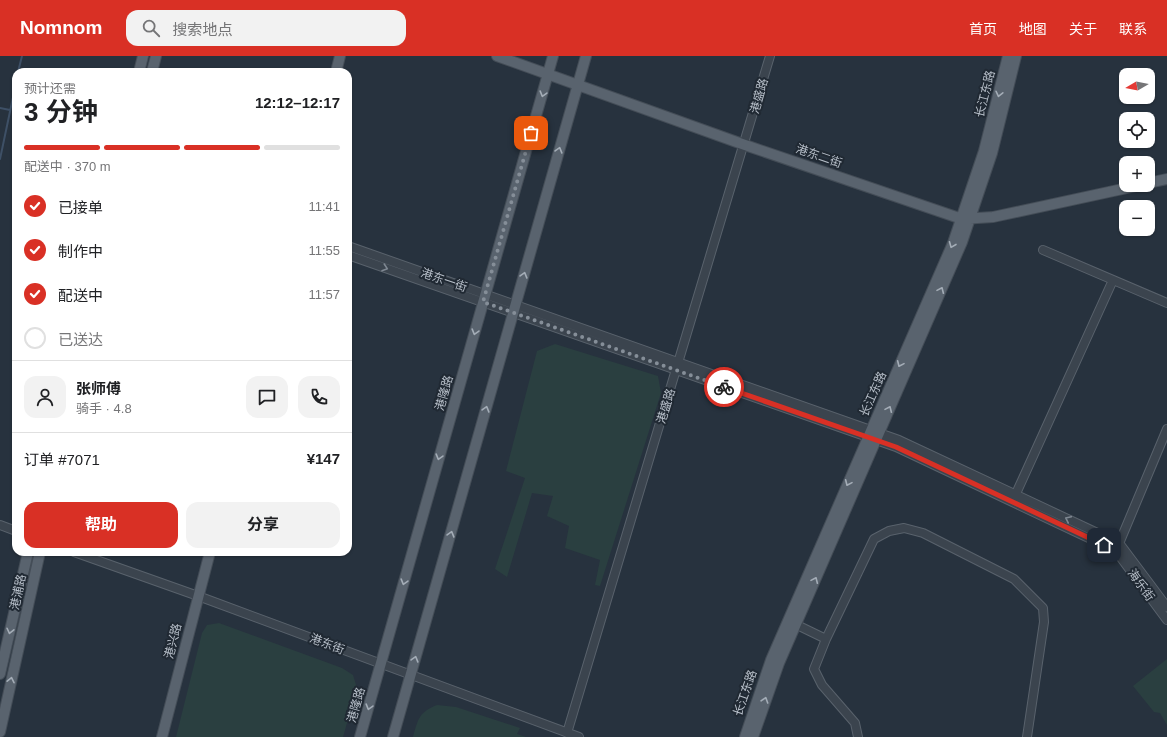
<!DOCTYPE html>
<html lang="zh">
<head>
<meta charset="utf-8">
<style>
  :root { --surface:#fff; --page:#f2f2f2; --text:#202124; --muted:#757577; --line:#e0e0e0; --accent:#d93025 }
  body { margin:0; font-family:Arial,"Noto Sans SC",sans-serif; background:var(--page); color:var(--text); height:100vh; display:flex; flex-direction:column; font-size:15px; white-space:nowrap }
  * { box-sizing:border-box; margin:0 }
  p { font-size:13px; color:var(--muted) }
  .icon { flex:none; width:22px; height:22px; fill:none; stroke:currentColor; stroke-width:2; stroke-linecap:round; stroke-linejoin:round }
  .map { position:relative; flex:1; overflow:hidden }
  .side { position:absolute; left:12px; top:12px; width:340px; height:488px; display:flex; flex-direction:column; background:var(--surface); border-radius:12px; box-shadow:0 1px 3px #0004 }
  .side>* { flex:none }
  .needle { width:26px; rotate:260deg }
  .controls { position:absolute; left:1119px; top:12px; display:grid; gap:8px }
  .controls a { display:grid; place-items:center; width:36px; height:36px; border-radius:8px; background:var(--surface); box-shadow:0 1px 3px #0004; font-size:20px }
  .pin { position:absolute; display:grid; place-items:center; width:34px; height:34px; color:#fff; margin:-17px; border-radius:8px; box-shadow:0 2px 6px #0006 }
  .courier { position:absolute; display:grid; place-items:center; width:40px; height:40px; margin:-20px; border:3px solid #d93025; border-radius:50%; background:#fff; color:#222; box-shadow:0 1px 5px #0007 }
  .overview em { font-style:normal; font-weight:700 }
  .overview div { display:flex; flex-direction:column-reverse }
  .overview { display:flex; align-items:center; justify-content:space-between; height:68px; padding:0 12px }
  h1 { font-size:26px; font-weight:700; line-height:30px }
  .bar { display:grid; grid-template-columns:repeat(4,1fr); gap:6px 4px; align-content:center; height:48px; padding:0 12px }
  .bar i { height:5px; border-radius:3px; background:var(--line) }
  .bar .on { background:var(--accent) }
  .bar p { grid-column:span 4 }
  .line { display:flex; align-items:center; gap:10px; padding:0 12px; border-top:1px solid var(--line) }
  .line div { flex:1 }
  .round { display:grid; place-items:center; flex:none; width:42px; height:42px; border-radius:12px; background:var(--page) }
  ol { padding:0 12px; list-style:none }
  li { display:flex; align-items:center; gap:12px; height:44px }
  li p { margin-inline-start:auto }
  li .icon { padding:4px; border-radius:50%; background:var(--accent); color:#fff; stroke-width:4 }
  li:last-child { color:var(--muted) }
  li i { width:22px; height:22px; border:2px solid var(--line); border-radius:50% }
  .primary-button { display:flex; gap:8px; margin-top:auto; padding:8px 12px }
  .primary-button a { flex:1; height:46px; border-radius:12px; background:var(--accent); color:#fff; font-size:16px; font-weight:700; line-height:46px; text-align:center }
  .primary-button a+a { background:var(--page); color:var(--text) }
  header { display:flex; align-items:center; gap:24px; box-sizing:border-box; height:56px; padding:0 20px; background:var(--accent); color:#fff }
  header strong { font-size:19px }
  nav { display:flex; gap:22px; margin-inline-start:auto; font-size:14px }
  .search { width:280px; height:36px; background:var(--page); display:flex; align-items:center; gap:10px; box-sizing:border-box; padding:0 14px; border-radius:12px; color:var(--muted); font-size:15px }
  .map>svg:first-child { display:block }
  .green { fill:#2a3f40 }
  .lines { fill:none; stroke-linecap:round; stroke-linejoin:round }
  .stream { stroke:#3e5066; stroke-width:2 }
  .minor-casing { stroke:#59626c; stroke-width:10 }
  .major-casing { stroke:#444d57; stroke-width:12 }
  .minor { stroke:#3b444e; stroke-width:8 }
  .major { stroke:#59636e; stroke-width:10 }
  .oneway { stroke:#a4adb7 }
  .oneway2 { stroke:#7f8892 }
  .done { stroke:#858e98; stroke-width:4; stroke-dasharray:0 7.2 }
  .route { stroke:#d93025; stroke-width:5 }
  .labels { text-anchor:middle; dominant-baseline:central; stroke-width:4; stroke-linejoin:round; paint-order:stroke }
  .street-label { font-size:12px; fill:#b7bfc9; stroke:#202933 }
</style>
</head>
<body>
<header>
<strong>Nomnom</strong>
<div class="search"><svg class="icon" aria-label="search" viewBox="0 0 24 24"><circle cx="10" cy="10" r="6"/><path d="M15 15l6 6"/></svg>搜索地点</div>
<nav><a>首页</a><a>地图</a><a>关于</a><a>联系</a></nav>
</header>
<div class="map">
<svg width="1167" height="681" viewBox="0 0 1167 681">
  <rect width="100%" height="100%" fill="#27323e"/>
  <path class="green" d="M555,288L658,320L661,337L600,530L595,529L600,504L565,492L569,470L547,460L553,440L532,437L507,521L495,513L525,422L506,415L537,295Z
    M219,567L342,612L353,619L357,632L343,681H176L202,577L207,569Z
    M1167,603V669L1160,657L1154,656L1133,630Z
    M437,649L456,651L520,672L517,678L526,681H413C418,663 419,656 437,649Z"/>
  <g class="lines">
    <path class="stream" d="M18,16L22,0
      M0,52L10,54
      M0,103L16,27"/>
    <defs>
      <path id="minor" d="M348,190L899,384L1119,487L1167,551
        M1043,194L1167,247
        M348,199L896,391L1116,495L1167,564
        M1014,442L1113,224
        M0,469L16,475
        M1118,490L1167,373
        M74,496L198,540L579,681
        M795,568L826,583
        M567,677L770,0
        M858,681L855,667L822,629L814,613L826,583L874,483L889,475L904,472L923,477L1014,523L1043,552L1044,566L1027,681"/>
      <path id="major" d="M497,0L745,89L962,163L993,161L1141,129
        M139,16L143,0
        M152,16L156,0
        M336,16L340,0
        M1148,127L1167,123
        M0,618L28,496
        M0,676L40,496
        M162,681L210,496
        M360,681L553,0
        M393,681L586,0
        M745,681L771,604L953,187L984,95L1008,0
        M753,681L779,607L962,186L992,97L1016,0"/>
    </defs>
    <use href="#minor" class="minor-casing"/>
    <use href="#major" class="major-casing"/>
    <use href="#minor" class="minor"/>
    <use href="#major" class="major"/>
  </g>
  <defs><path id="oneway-chevron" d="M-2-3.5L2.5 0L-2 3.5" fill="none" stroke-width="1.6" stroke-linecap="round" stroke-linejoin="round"/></defs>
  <g class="oneway">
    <use href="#oneway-chevron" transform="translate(543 38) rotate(106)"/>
    <use href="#oneway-chevron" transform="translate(999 38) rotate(103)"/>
    <use href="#oneway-chevron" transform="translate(559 94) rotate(-74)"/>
    <use href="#oneway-chevron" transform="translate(952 189) rotate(112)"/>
    <use href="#oneway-chevron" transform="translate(524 219) rotate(-74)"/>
    <use href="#oneway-chevron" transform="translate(941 234) rotate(-66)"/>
    <use href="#oneway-chevron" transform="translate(475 276) rotate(106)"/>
    <use href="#oneway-chevron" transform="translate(900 308) rotate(114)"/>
    <use href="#oneway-chevron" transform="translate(486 353) rotate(-74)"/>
    <use href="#oneway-chevron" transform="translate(889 353) rotate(-66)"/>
    <use href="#oneway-chevron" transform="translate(439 401) rotate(106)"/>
    <use href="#oneway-chevron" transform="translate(848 427) rotate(114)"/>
    <use href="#oneway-chevron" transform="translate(451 478) rotate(-74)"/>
    <use href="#oneway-chevron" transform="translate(815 524) rotate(-66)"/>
    <use href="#oneway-chevron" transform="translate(404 526) rotate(106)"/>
    <use href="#oneway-chevron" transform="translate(10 575) rotate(103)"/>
    <use href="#oneway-chevron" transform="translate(415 603) rotate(-74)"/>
    <use href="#oneway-chevron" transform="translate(11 624) rotate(-78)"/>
    <use href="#oneway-chevron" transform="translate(765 644) rotate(-72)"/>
    <use href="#oneway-chevron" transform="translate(369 651) rotate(106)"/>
  </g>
  <g class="oneway2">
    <use href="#oneway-chevron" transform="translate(385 212) rotate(19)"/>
    <use href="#oneway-chevron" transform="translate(1068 463) rotate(-155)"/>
  </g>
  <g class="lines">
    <path class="done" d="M531,77L483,246L724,331"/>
    <path class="route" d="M724,331L896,391L1104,489"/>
  </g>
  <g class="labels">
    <g class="street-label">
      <text transform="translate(985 38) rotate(-76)">长江东路</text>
      <text transform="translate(759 40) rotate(-74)">港盛路</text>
      <text transform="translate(819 100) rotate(19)">港东二街</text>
      <text transform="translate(444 224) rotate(19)">港东一街</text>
      <text transform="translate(444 337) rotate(-74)">港隆路</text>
      <text transform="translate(873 338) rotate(-66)">长江东路</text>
      <text transform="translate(666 350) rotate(-73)">港盛路</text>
      <text transform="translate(1141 529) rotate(54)">海乐街</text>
      <text transform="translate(18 536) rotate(-78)">港浦路</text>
      <text transform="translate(173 585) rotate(-76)">港兴路</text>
      <text transform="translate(327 588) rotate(21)">港东街</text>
      <text transform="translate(745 637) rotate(-71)">长江东路</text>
      <text transform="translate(356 649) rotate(-74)">港隆路</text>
    </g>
  </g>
</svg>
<div class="controls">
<a><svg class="needle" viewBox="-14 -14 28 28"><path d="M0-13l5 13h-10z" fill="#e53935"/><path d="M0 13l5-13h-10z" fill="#757577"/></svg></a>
<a><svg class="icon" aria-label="locate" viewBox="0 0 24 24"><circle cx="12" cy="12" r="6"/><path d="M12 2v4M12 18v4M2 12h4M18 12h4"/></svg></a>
<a>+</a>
<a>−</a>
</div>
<div class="pin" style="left:531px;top:77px;background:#ea580c"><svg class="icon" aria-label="bag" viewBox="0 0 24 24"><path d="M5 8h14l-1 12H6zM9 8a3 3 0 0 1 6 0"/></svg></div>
<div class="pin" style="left:1104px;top:489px;background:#1f2937"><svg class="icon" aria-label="home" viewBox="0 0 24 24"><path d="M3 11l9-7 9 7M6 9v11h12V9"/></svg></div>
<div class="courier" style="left:724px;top:331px"><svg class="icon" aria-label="bike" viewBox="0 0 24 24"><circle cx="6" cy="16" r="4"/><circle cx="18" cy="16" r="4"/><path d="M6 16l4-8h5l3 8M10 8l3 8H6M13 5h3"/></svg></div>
<section class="side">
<div class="overview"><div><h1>3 分钟</h1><p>预计还需</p></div><em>12:12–12:17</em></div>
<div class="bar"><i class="on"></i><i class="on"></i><i class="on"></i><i></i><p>配送中 · 370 m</p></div>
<ol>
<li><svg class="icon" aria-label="check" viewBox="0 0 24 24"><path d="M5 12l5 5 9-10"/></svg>已接单<p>11:41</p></li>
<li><svg class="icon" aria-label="check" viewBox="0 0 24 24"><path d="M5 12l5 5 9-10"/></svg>制作中<p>11:55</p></li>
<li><svg class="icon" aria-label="check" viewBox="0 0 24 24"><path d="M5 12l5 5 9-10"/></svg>配送中<p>11:57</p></li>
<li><i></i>已送达</li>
</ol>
<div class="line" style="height:72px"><a class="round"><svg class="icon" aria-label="person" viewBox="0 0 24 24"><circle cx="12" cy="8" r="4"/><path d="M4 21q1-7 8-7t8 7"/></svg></a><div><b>张师傅</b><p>骑手 · 4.8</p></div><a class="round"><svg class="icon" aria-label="chat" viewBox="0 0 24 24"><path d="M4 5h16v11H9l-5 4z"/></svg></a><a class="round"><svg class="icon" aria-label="phone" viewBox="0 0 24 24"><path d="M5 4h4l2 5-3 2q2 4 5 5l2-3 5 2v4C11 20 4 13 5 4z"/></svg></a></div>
<div class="line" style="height:52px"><div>订单 #7071</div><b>¥147</b></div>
<div class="primary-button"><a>帮助</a><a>分享</a></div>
</section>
</div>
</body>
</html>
